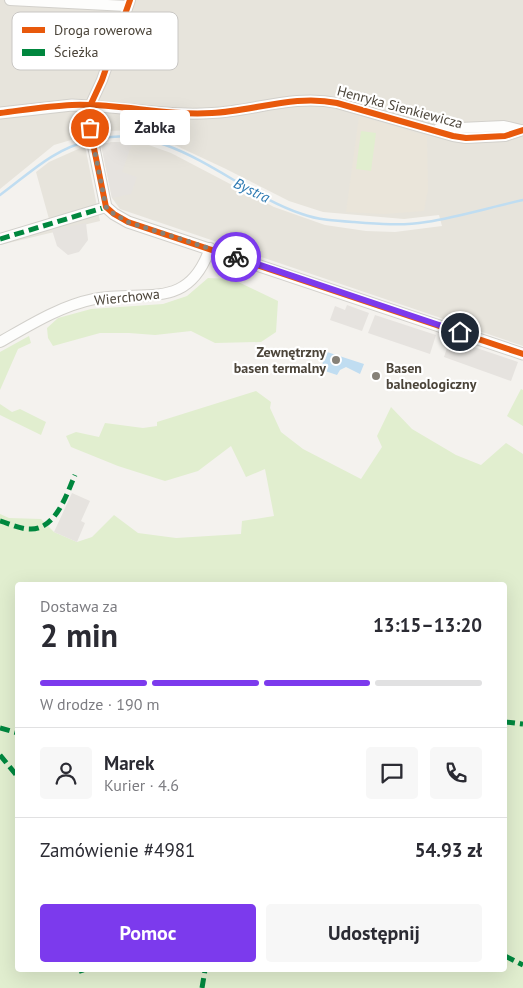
<!DOCTYPE html>
<html lang="pl">
<head>
<meta charset="utf-8">
<style>
  :root { --surface:#fff; --page:#f7f7f7; --text:#2b2b33; --muted:#7c7c81; --line:#e1e1e2; --accent:#7c3aed }
  body { margin:0; font-family:"PT Sans",sans-serif; background:var(--page); color:var(--text); height:100vh; display:flex; flex-direction:column; font-size:19px; white-space:nowrap }
  * { box-sizing:border-box; margin:0 }
  p { font-size:16px; color:var(--muted) }
  .icon { flex:none; width:28px; height:28px; fill:none; stroke:currentColor; stroke-width:2; stroke-linecap:round; stroke-linejoin:round }
  .map { position:relative; flex:1; overflow:hidden }
  .side { position:absolute; left:15px; top:582px; width:492px; height:390px; display:flex; flex-direction:column; background:var(--surface); border-radius:5px; box-shadow:0 5px 20px #0002 }
  .side>* { flex:none }
  .pin { position:absolute; display:grid; place-items:center; width:42px; height:42px; color:#fff; margin:-21px; border:2px solid #fff; border-radius:50%; box-shadow:0 1px 5px #0007 }
  .courier { position:absolute; display:grid; place-items:center; width:50px; height:50px; margin:-25px; border:4px solid #7c3aed; border-radius:50%; background:#fff; color:#222; box-shadow:0 1px 6px #0007 }
  .bubble { position:absolute; height:35px; border-radius:5px; background:var(--surface); box-shadow:0 5px 20px #0002; font-size:16px; font-weight:600; line-height:35px; text-align:center }
  .overview em { font-style:normal; font-weight:600 }
  .overview div { display:flex; flex-direction:column-reverse }
  .overview { display:flex; align-items:center; justify-content:space-between; height:85px; padding:0 25px }
  h1 { font-size:32px; font-weight:600; line-height:38px }
  .bar { display:grid; grid-template-columns:repeat(4,1fr); gap:8px 5px; align-content:center; height:60px; padding:0 25px }
  .bar i { height:6px; border-radius:4px; background:var(--line) }
  .bar .active { background:var(--accent) }
  .bar p { grid-column:span 4 }
  .line { display:flex; align-items:center; gap:12px; padding:0 25px; border-top:1px solid var(--line) }
  .line div { flex:1 }
  .round { display:grid; place-items:center; flex:none; width:52px; height:52px; border-radius:5px; background:var(--page) }
  .cta { display:flex; gap:10px; margin-top:auto; padding:10px 25px }
  .cta a { flex:1; height:58px; border-radius:5px; background:var(--accent); color:#fff; font-size:20px; font-weight:600; line-height:58px; text-align:center }
  .cta a+a { background:var(--page); color:var(--text) }
  .map>svg:first-child { display:block }
  .residential { fill:#e7e4dc }
  .education { fill:#eae5da }
  .green { fill:#e1eecf; fill-rule:evenodd }
  .parking { fill:#e6e3df }
  .water { fill:#c0ddf1 }
  .lines { fill:none; stroke-linecap:round; stroke-linejoin:round }
  .stream { stroke:#c0ddf1; stroke-width:2.5 }
  .minor-casing { stroke:#d2d0cb; stroke-width:12 }
  .tertiary-casing { stroke:#d2d0cb; stroke-width:13 }
  .minor { stroke:#fdfdfc; stroke-width:10 }
  .tertiary { stroke:#fdfdfc; stroke-width:11 }
  .quiet { stroke:#00873e; stroke-width:5; stroke-dasharray:10 5; stroke-linecap:butt }
  .cycleway-casing { stroke:#fff; stroke-width:9 }
  .cycleway { stroke:#e8590c; stroke-width:6 }
  .done { stroke:#868178; stroke-width:5; stroke-dasharray:0 9 }
  .route { stroke:#7c3aed; stroke-width:6 }
  .poi-dot { fill:#868178; stroke:#fff; stroke-width:2 }
  .labels { text-anchor:middle; dominant-baseline:central; stroke-width:4.5; stroke-linejoin:round; paint-order:stroke }
  .street-label { font-size:14px; fill:#4b4439; stroke:#fff }
  .poi-label { font-size:14px; font-weight:bold; fill:#4b4439; stroke:#fff; text-anchor:end }
  .water-label { font-size:15px; font-style:italic; fill:#2e7ab2; stroke:#fff }
  .key { fill:#fff; stroke:#c9c7c4; stroke-width:1 }
  .key-label { font-size:14px; fill:#4b4439 }
</style>
</head>
<body>
<div class="map">
<svg width="523" height="988" viewBox="0 0 523 988">
  <rect width="100%" height="100%" fill="#f4f2ee"/>
  <path class="residential" d="M0,0H523V346L120,209L112,198L101,144L114,142L146,144L171,153L274,207L325,225L366,231L395,232L442,226L439,215L404,219L323,212L289,201L226,169L162,139L150,130L97,131L81,137L54,145L0,189Z
    M85,146L100,221L0,245V236L49,219L36,172L49,162Z"/>
  <path class="education" d="M359,116L427,136L428,190L424,211L384,214L346,212Z"/>
  <path class="green" d="M361,131L376,133L371,171L356,169Z
    M208,278L232,279L278,301L276,332L261,342L215,343L191,331L155,335L129,333H100L53,346L48,338L47,328L58,318L91,309L163,304L187,296Z
    M29,336L31,343L18,349L0,390V352Z
    M521,389L523,390V426L507,416Z
    M256,391L271,402L270,408L281,432L303,449L361,479L382,447L377,436L391,407L412,429L456,455L481,465L506,443L523,454V988H0V514L9,518L41,519L54,532L77,542L92,537L114,515L138,533L176,538L241,534L242,521L274,516L265,469L246,477L231,446L198,471L165,481L118,466L71,447L66,436L76,432L99,437L105,423L143,428L157,426V422ZM18,585H505V970H18Z
    M0,404L12,412L20,409L46,422L41,435L0,415Z"/>
  <path class="parking" d="M114,142L132,143L122,172L137,177L131,194L112,198L101,144Z
    M86,223L88,240L79,252L68,255L57,246L52,230Z
    M347,305L369,313L362,331L330,320L335,306L345,310Z
    M375,315L436,335L430,354L368,333Z
    M450,339L518,362L511,381L444,357Z
    M72,493L90,501L81,521L85,523L77,542L54,532Z"/>
  <path class="water" d="M324,351L364,364L360,374L346,367L340,370L337,375L322,370Z"/>
  <g class="lines">
    <path class="stream" d="M95,139C172,122 233,191 302,214C318,220 337,221 354,222C378,224 403,226 426,222C459,217 491,207 523,200
      M0,195C29,174 53,149 89,141"/>
    <defs>
      <path id="minor" d="M10,0L127,6
        M130,0L102,80L90,106C130,108 171,116 212,113C254,111 294,94 337,103L453,136L466,138L505,136L523,130
        M438,129L504,126L521,130
        M0,239L106,207
        M0,342C30,325 60,306 94,299C145,289 188,312 210,248"/>
      <path id="tertiary" d="M0,113L72,105L90,106L89,124L106,207L114,214L128,222L523,354"/>
    </defs>
    <use href="#minor" class="minor-casing"/>
    <use href="#tertiary" class="tertiary-casing"/>
    <use href="#minor" class="minor"/>
    <use href="#tertiary" class="tertiary"/>
    <path class="quiet" d="M0,239L106,207
      M0,521C10,524 20,529 30,529C56,530 67,493 75,475
      M505,722L523,724
      M0,728L18,733
      M0,755L18,777
      M505,956L523,965
      M81,970L82,973
      M202,988L205,970"/>
    <defs>
      <path id="cycleway" d="M130,0L102,80L90,106L89,124L106,207L114,214L128,222L523,354
        M0,113C24,110 48,106 72,105C119,103 165,116 212,113C254,111 295,94 337,103L453,136L466,138L505,136L523,130"/>
    </defs>
    <use href="#cycleway" class="cycleway-casing"/>
    <use href="#cycleway" class="cycleway"/>
  </g>
  <g class="lines">
    <path class="done" d="M90,128L106,207L114,214L128,222L236,257"/>
    <path class="route" d="M236,257L460,332"/>
  </g>
  <g class="poi-dot">
    <circle cx="336" cy="360" r="5"/>
    <circle cx="376" cy="376" r="5"/>
  </g>
  <g class="labels">
    <g class="street-label">
      <text transform="translate(400 107) rotate(15)">Henryka Sienkiewicza</text>
      <text transform="translate(127 297) rotate(-6)">Wierchowa</text>
    </g>
    <g class="poi-label">
      <text x="326" y="352">Zewnętrzny<tspan x="326" dy="16">basen termalny</tspan></text>
      <text x="386" y="368" text-anchor="start">Basen<tspan x="386" dy="16">balneologiczny</tspan></text>
    </g>
    <g class="water-label">
      <text transform="translate(252 190) rotate(26)">Bystra</text>
    </g>
  </g>
  <rect x="12" y="12" width="166" height="58" rx="8" class="key"/>
  <rect x="22" y="27" width="23" height="6" fill="#e8590c"/>
  <rect x="22" y="49" width="23" height="7" fill="#00873e"/>
  <g class="key-label">
    <text x="54" y="35">Droga rowerowa</text>
    <text x="54" y="57">Ścieżka</text>
  </g>
</svg>
<div class="pin" style="left:90px;top:128px;background:#ea580c"><svg class="icon" aria-label="bag" viewBox="0 0 24 24"><path d="M5 8h14l-1 12H6zM9 8a3 3 0 0 1 6 0"/></svg></div>
<div class="pin" style="left:460px;top:332px;background:#1f2937"><svg class="icon" aria-label="home" viewBox="0 0 24 24"><path d="M3 11l9-7 9 7M6 9v11h12V9"/></svg></div>
<div class="courier" style="left:236px;top:257px"><svg class="icon" aria-label="bike" viewBox="0 0 24 24"><circle cx="6" cy="16" r="4"/><circle cx="18" cy="16" r="4"/><path d="M6 16l4-8h5l3 8M10 8l3 8H6M13 5h3"/></svg></div>
<div class="bubble" style="left:120px;top:110px;width:70px">Żabka</div>
<section class="side">
<div class="overview"><div><h1>2 min</h1><p>Dostawa za</p></div><em>13:15–13:20</em></div>
<div class="bar"><i class="active"></i><i class="active"></i><i class="active"></i><i></i><p>W drodze · 190 m</p></div>
<div class="line" style="height:90px"><a class="round"><svg class="icon" aria-label="person" viewBox="0 0 24 24"><circle cx="12" cy="8" r="4"/><path d="M4 21q1-7 8-7t8 7"/></svg></a><div><b>Marek</b><p>Kurier · 4.6</p></div><a class="round"><svg class="icon" aria-label="chat" viewBox="0 0 24 24"><path d="M4 5h16v11H9l-5 4z"/></svg></a><a class="round"><svg class="icon" aria-label="phone" viewBox="0 0 24 24"><path d="M5 4h4l2 5-3 2q2 4 5 5l2-3 5 2v4C11 20 4 13 5 4z"/></svg></a></div>
<div class="line" style="height:65px"><div>Zamówienie #4981</div><b>54.93 zł</b></div>
<div class="cta"><a>Pomoc</a><a>Udostępnij</a></div>
</section>
</div>
</body>
</html>
